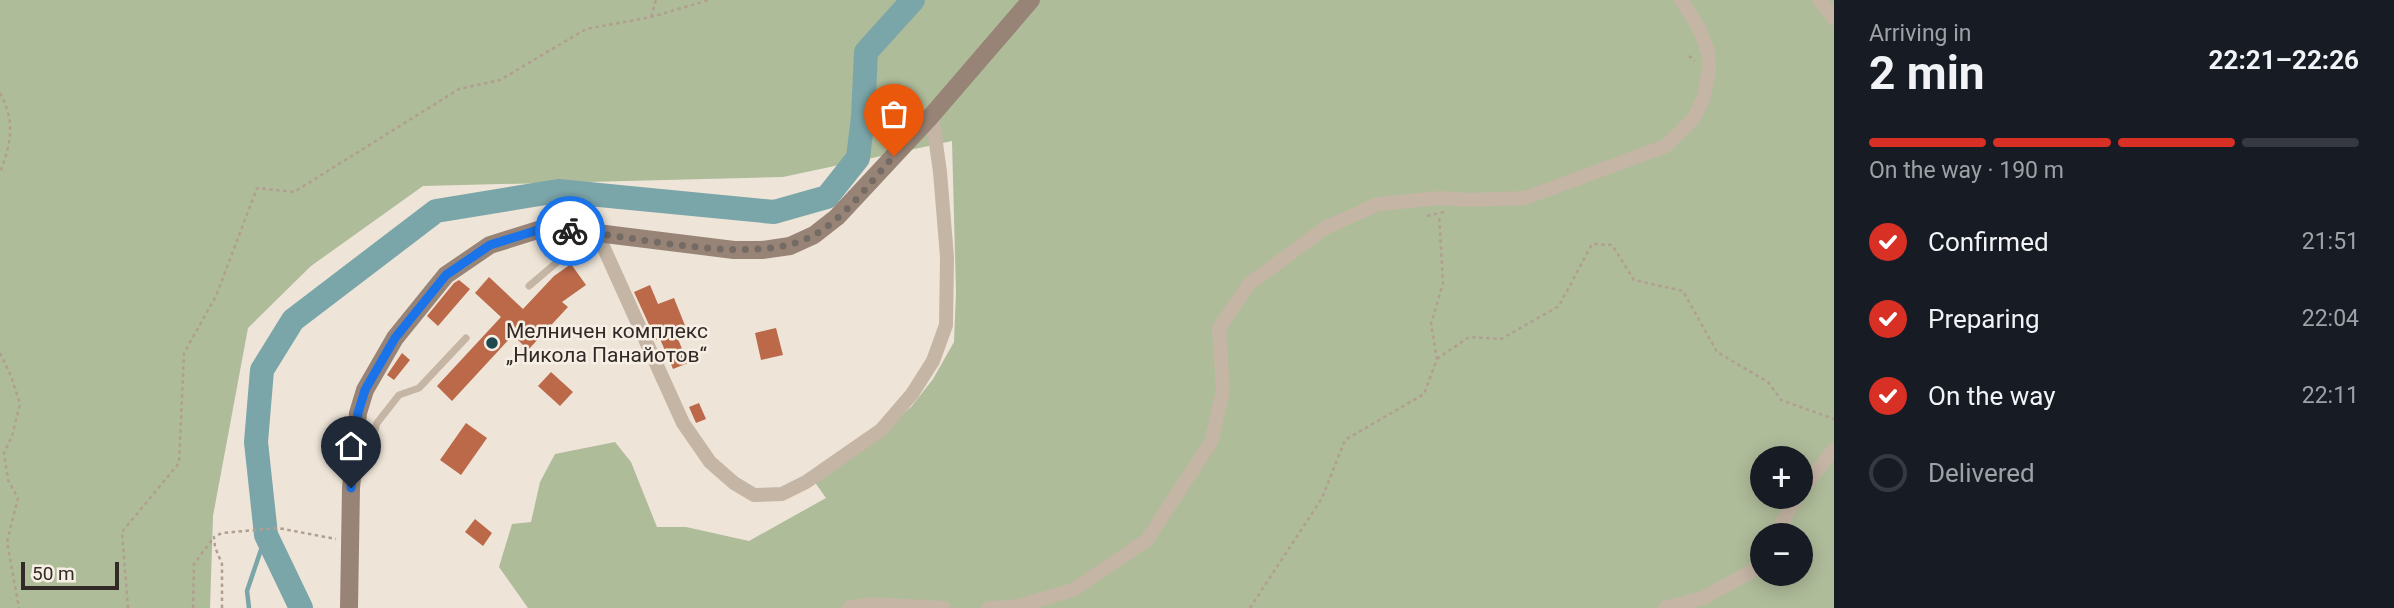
<!DOCTYPE html>
<html lang="en">
<head>
<meta charset="utf-8">
<style>
  :root { --surface:#171b24; --page:#242831; --text:#f1f3f6; --muted:#9ea1a6; --line:#363941; --accent:#d93025 }
  body { margin:0; font-family:Roboto,sans-serif; background:var(--page); color:var(--text); height:100vh; display:flex; flex-direction:column; font-size:26px; white-space:nowrap }
  * { box-sizing:border-box; margin:0 }
  p { font-size:23px; color:var(--muted) }
  .icon { flex:none; width:38px; height:38px; fill:none; stroke:currentColor; stroke-width:2; stroke-linecap:round; stroke-linejoin:round }
  .map { position:relative; flex:1; overflow:hidden }
  .panel { display:flex; flex-direction:column; background:var(--surface); width:560px }
  .panel>* { flex:none }
  .buttons { position:absolute; left:1750px; top:446px; display:grid; gap:14px }
  .buttons a { display:grid; place-items:center; width:63px; height:63px; border-radius:50%; background:var(--surface); box-shadow:0 4px 18px #0003; font-size:35px }
  .scale { position:absolute; left:21px; bottom:18px; width:98px; box-sizing:border-box; padding-left:7px; border:4px solid #322a26; border-top:0; font-size:19px; line-height:24px; white-space:nowrap; color:#322a26; -webkit-text-stroke:5px #f7efe4; paint-order:stroke }
  .pin { position:absolute; display:grid; place-items:center; width:60px; height:60px; color:#fff; margin:-72px -30px; border-radius:50% 50% 50% 0; rotate:-45deg; box-shadow:0 0 7px #0007 }
  .pin .icon { rotate:45deg }
  .courier { position:absolute; display:grid; place-items:center; width:70px; height:70px; margin:-35px; border:5px solid #1a73e8; border-radius:50%; background:#fff; color:#222; box-shadow:0 2px 9px #0007 }
  .headline em { font-style:normal; font-weight:700 }
  .headline div { display:flex; flex-direction:column-reverse }
  .headline { display:flex; align-items:center; justify-content:space-between; height:119px; padding:0 35px }
  h1 { font-size:46px; font-weight:700; line-height:52px }
  .bar { display:grid; grid-template-columns:repeat(4,1fr); gap:10px 7px; align-content:center; height:84px; padding:0 35px }
  .bar i { height:9px; border-radius:5px; background:var(--line) }
  .bar .selected { background:var(--accent) }
  .bar p { grid-column:span 4 }
  ol { padding:0 35px; list-style:none }
  li { display:flex; align-items:center; gap:21px; height:77px }
  li p { margin-inline-start:auto }
  li .icon { padding:7px; border-radius:50%; background:var(--accent); color:#fff; stroke-width:4 }
  li:last-child { color:var(--muted) }
  li i { width:38px; height:38px; border:4px solid var(--line); border-radius:50% }
  main { display:flex; flex:1; min-height:0 }
  .map>svg:first-child { display:block }
  .green { fill:#afbc9a; fill-rule:evenodd }
  .lines { fill:none; stroke-linecap:round; stroke-linejoin:round }
  .stream { stroke:#7aa5a9; stroke-width:4.5 }
  .river { stroke:#7aa5a9; stroke-width:24 }
  .building { fill:#bb6949 }
  .path { stroke:#b09f90; stroke-width:2.5; stroke-dasharray:3.5 3.5; stroke-linecap:butt }
  .service { stroke:#c5b5a5; stroke-width:7 }
  .minor { stroke:#c5b5a5; stroke-width:14 }
  .secondary { stroke:#988477; stroke-width:18 }
  .done { stroke:#746b64; stroke-width:7; stroke-dasharray:0 12.6 }
  .route { stroke:#1a73e8; stroke-width:9 }
  .poi-dot { fill:#1f4a4f; stroke:#f7efe4; stroke-width:2.5 }
  .labels { text-anchor:middle; dominant-baseline:central; stroke-width:5; stroke-linejoin:round; paint-order:stroke }
  .poi-label { font-size:21px; fill:#322a26; stroke:#f7efe4; text-anchor:start }
</style>
</head>
<body>
<main>
<div class="map">
<svg width="1834" height="608" viewBox="0 0 1834 608">
  <rect width="100%" height="100%" fill="#eee5d8"/>
  <path class="green" d="M0,0H1834V608H528L499,567L512,524L531,522L540,482L555,454L615,442L631,462L657,527H686L749,541L826,498L814,481L882,433L911,407L933,379L954,342L956,292L952,141L783,177L423,186L311,266L248,328L213,516L210,608H0ZM1762,458H1801V497H1762ZM1762,536H1801V574H1762Z"/>
  <g class="lines">
    <path class="stream" d="M249,608L247,591L266,535"/>
    <path class="river" d="M301,608L266,535L256,442L262,370L293,320L436,211L558,191L774,212L827,197L858,158L863,117L866,52L913,0"/>
  </g>
  <path class="building" d="M571,264L586,285L562,302L568,307L528,350L513,335L452,401L437,386L501,317L475,293L489,277L523,309L554,276Z
    M459,280L470,289L438,326L427,316L454,283Z
    M650,285L658,304L674,298L686,328L675,332L688,363L673,369L660,339L656,340L634,292Z
    M776,328L783,355L761,360L755,333Z
    M402,353L410,360L394,380L387,375Z
    M551,372L573,392L560,406L538,386Z
    M699,403L706,419L696,423L689,407Z
    M466,423L487,438L461,475L440,460Z
    M475,519L492,533L483,546L465,532Z"/>
  <g class="lines">
    <path class="path" d="M651,17L656,0
      M1689,56L1695,61
      M0,93C16,123 11,142 0,173
      M1427,216L1444,212
      M0,353L11,376L20,404L12,436L4,453L8,480L18,498L7,542L19,608
      M1437,359L1469,337L1501,339L1559,306L1592,244L1612,245L1634,280L1683,291L1717,352L1768,382L1781,400L1834,419
      M128,608L122,532L179,463L184,353L216,296L257,188L294,192L459,89L500,80L586,29L651,17L709,0
      M193,608L194,564L214,537
      M222,608V564L215,547L214,537L222,533L278,528L336,539
      M1250,608L1322,498L1345,440L1424,394L1437,359L1431,324L1443,283L1439,215"/>
    <path class="service" d="M529,286L562,258L580,234
      M357,479L365,467L377,423L399,395L419,388L466,338"/>
    <path class="minor" d="M1819,0L1834,18
      M597,233L683,423L710,462L734,483L754,495L782,494L806,482L881,430L912,394L933,361L946,325L947,257L940,172L932,115
      M1801,491L1834,449
      M1774,536L1797,497
      M849,608L871,604L944,608
      M989,608L1014,607L1073,590L1147,540L1211,442L1223,391L1219,328L1249,284L1325,228L1378,204L1440,198L1469,200L1525,198L1666,146L1694,118L1703,99L1709,71L1708,52L1699,28L1681,0
      M1665,608L1703,598L1754,570L1762,555"/>
    <path class="secondary" d="M349,608L351,488L358,413L365,390L395,338L446,275L490,245L541,229L597,233L734,250H762L790,246L814,235L837,217L932,115L1031,0"/>
  </g>
  <g class="lines">
    <path class="done" d="M570,231C636,235 757,268 814,235C846,217 870,182 894,156"/>
    <path class="route" d="M351,488L358,413L365,390L395,338L446,275L490,245L541,229L570,231"/>
  </g>
  <circle class="poi-dot" cx="492" cy="343" r="7"/>
  <g class="labels">
    <g class="poi-label">
      <text x="506" y="331">Мелничен комплекс<tspan x="506" dy="24">„Никола Панайотов“</tspan></text>
    </g>
  </g>
</svg>
<div class="buttons">
<a>+</a>
<a>−</a>
</div>
<div class="scale">50 m</div>
<div class="pin" style="left:894px;top:156px;background:#ea580c"><svg class="icon" aria-label="bag" viewBox="0 0 24 24"><path d="M5 8h14l-1 12H6zM9 8a3 3 0 0 1 6 0"/></svg></div>
<div class="pin" style="left:351px;top:488px;background:#1f2937"><svg class="icon" aria-label="home" viewBox="0 0 24 24"><path d="M3 11l9-7 9 7M6 9v11h12V9"/></svg></div>
<div class="courier" style="left:570px;top:231px"><svg class="icon" aria-label="bike" viewBox="0 0 24 24"><circle cx="6" cy="16" r="4"/><circle cx="18" cy="16" r="4"/><path d="M6 16l4-8h5l3 8M10 8l3 8H6M13 5h3"/></svg></div>
</div>
<section class="panel">
<div class="headline"><div><h1>2 min</h1><p>Arriving in</p></div><em>22:21–22:26</em></div>
<div class="bar"><i class="selected"></i><i class="selected"></i><i class="selected"></i><i></i><p>On the way · 190 m</p></div>
<ol>
<li><svg class="icon" aria-label="check" viewBox="0 0 24 24"><path d="M5 12l5 5 9-10"/></svg>Confirmed<p>21:51</p></li>
<li><svg class="icon" aria-label="check" viewBox="0 0 24 24"><path d="M5 12l5 5 9-10"/></svg>Preparing<p>22:04</p></li>
<li><svg class="icon" aria-label="check" viewBox="0 0 24 24"><path d="M5 12l5 5 9-10"/></svg>On the way<p>22:11</p></li>
<li><i></i>Delivered</li>
</ol>
</section>
</main>
</body>
</html>
